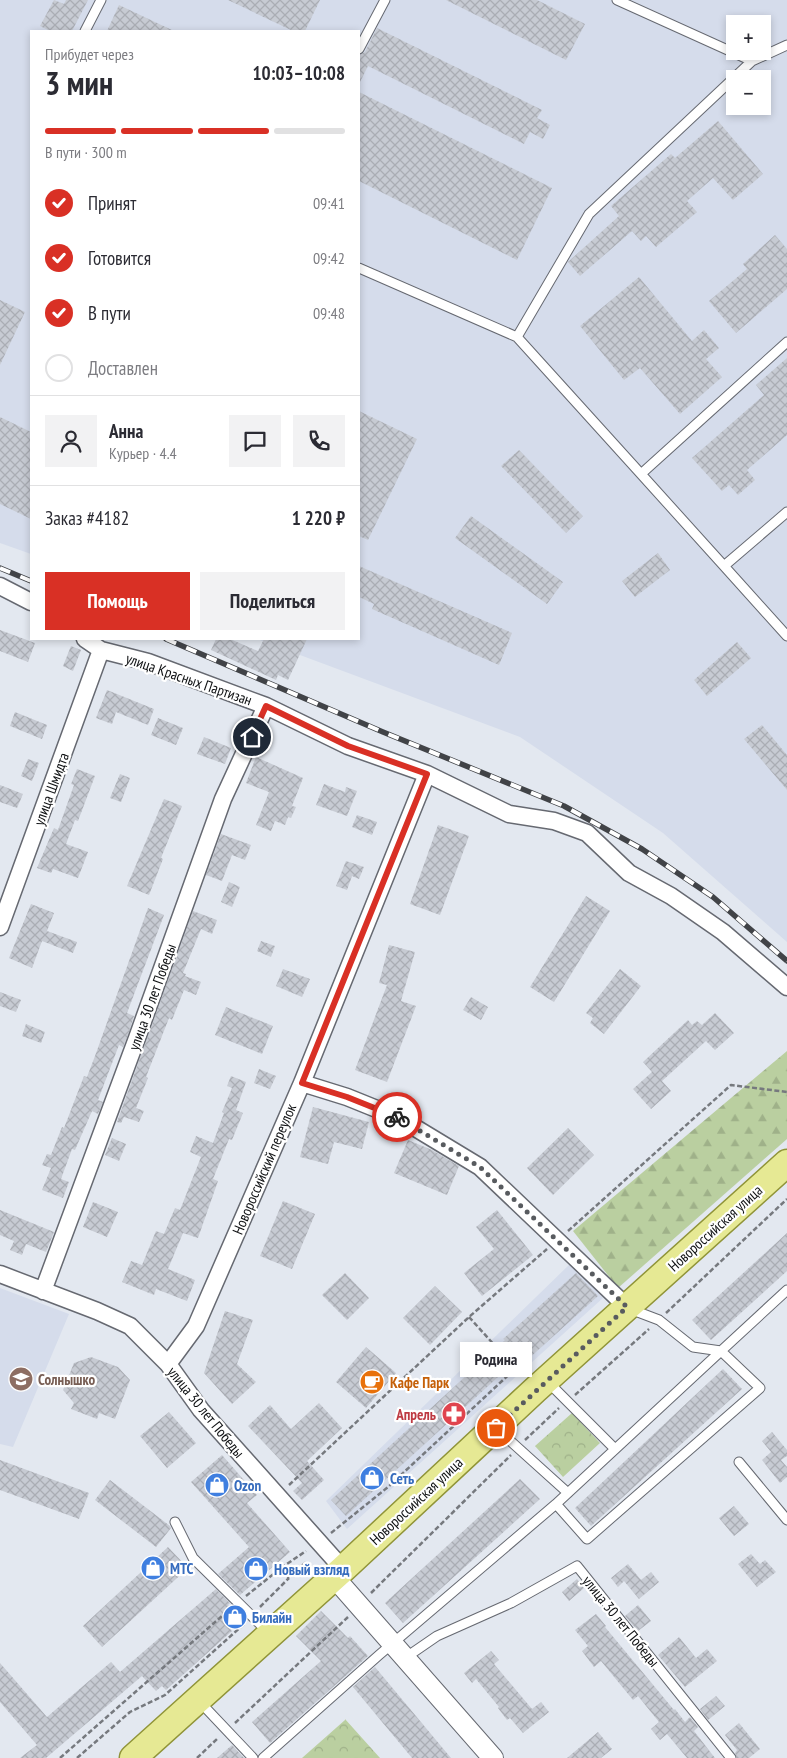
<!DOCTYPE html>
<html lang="ru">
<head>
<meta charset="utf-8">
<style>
  :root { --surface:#fff; --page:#f2f2f3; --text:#2b2b33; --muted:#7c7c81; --line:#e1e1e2; --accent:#d93025 }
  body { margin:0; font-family:"PT Sans Narrow",sans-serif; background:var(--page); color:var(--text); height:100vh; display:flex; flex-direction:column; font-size:19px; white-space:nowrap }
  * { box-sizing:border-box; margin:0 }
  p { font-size:16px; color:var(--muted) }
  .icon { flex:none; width:28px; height:28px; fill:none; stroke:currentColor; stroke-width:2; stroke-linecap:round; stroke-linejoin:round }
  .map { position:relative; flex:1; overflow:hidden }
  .panel { position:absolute; left:30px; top:30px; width:330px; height:610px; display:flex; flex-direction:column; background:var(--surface); border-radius:0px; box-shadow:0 2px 8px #0003 }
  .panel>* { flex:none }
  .controls { position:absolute; left:726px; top:15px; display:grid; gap:10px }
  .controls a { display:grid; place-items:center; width:45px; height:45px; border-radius:0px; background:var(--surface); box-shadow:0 2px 8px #0003; font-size:25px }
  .pin { position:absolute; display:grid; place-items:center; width:42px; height:42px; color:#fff; margin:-21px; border:2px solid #fff; border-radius:50%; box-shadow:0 1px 5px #0007 }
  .courier { position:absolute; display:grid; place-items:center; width:50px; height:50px; margin:-25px; border:4px solid #d93025; border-radius:50%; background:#fff; color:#222; box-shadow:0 1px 6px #0007 }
  .bubble { position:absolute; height:35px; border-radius:0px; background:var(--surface); box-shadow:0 2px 8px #0003; font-size:16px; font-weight:700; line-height:35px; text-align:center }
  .overview em { font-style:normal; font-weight:700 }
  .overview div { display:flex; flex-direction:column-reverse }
  .overview { display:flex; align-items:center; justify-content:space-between; height:85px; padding:0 15px }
  h1 { font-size:32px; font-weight:700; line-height:38px }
  .bar { display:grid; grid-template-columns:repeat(4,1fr); gap:8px 5px; align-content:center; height:60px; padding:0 15px }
  .bar i { height:6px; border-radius:4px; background:var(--line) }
  .bar .on { background:var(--accent) }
  .bar p { grid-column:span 4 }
  .line { display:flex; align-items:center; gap:12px; padding:0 15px; border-top:1px solid var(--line) }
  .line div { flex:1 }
  .round { display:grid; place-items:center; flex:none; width:52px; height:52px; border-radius:0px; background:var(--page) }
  ol { padding:0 15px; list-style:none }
  li { display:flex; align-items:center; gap:15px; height:55px }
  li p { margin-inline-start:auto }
  li .icon { padding:5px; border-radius:50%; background:var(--accent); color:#fff; stroke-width:4 }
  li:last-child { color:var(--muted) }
  li i { width:28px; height:28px; border:2px solid var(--line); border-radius:50% }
  .button { display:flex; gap:10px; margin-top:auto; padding:10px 15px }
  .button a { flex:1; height:58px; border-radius:0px; background:var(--accent); color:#fff; font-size:20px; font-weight:700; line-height:58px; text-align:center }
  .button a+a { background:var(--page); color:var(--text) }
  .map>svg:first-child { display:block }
  .built { fill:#d5dceb; fill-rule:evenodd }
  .forest { fill:url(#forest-firs) }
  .park { fill:url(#park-crowns) }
  .building { fill:url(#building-cross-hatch) }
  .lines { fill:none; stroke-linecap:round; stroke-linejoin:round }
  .service-casing { stroke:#666971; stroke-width:11 }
  .minor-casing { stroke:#666971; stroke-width:19 }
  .tertiary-casing { stroke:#666971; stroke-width:22 }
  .primary-casing { stroke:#909438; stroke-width:29 }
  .path { stroke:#76797e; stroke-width:2.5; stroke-dasharray:5 2.5; stroke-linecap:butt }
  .service { stroke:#fff; stroke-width:9 }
  .minor { stroke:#fff; stroke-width:16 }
  .tertiary { stroke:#fff; stroke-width:20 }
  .primary { stroke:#e6e994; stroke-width:26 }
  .rail-casing { stroke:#414347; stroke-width:5.5 }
  .rail { stroke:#fff; stroke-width:4; stroke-dasharray:11; stroke-linecap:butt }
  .done { stroke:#585b5f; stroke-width:5; stroke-dasharray:0 9 }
  .route { stroke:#d93025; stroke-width:6 }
  .labels { text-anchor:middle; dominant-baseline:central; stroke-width:4.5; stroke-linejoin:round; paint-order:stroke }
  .street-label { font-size:15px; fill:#0d0f11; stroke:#fff }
  .education-label { font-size:15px; font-weight:bold; fill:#785e54; stroke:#fff; text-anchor:start }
  .food-label { font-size:15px; font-weight:bold; fill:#c56008; stroke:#fff; text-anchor:start }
  .health-label { font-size:15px; font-weight:bold; fill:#be3a42; stroke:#fff; text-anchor:end }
  .shop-label { font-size:15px; font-weight:bold; fill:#366cbe; stroke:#fff; text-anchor:start }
</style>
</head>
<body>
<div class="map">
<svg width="787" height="1758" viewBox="0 0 787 1758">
  <defs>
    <pattern id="forest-firs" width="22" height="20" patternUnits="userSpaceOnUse" patternTransform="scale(1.25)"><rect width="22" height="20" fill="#bacfa0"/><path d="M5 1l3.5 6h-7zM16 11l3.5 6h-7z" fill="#9fb189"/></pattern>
    <pattern id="park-crowns" width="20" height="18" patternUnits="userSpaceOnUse" patternTransform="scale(1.25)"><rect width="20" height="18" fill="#bacfa0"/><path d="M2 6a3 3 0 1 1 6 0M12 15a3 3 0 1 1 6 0" fill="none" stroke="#9fb189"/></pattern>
    <pattern id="building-cross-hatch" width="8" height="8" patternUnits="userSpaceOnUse" patternTransform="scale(1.25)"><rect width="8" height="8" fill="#c7cbd3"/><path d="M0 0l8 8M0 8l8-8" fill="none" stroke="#aaadb4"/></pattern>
  </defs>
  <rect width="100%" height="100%" fill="#e3e8f0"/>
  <path class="built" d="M0,0H787V942L663,833L520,737L257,639H359V31H31V554L0,543ZM735,24H762V51H735ZM735,79H762V106H735Z
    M571,1263L603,1298L347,1529L326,1501Z
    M0,1288L69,1314L13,1447L0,1444Z"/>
  <path class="forest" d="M787,1051V1139L618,1288L573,1231Z"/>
  <path class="park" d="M572,1413L600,1443L563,1477L535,1446Z
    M345,1719L380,1758H302L345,1720Z"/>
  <path class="building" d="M54,0L64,4L66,0H88L72,31H50L40,26Z
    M228,0H320L305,31H293Z
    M446,0H537L585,24L566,60Z
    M119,5L174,31H107Z
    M377,28L542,110L537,118L550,125L543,139L530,132L524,144L368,66L359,84V55L365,52Z
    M359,92L552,188L517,260L359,181Z
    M718,121L763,174L733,200L713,178L687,201L697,212L656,247L646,236L641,241L632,231L580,276L568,262L619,216L611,206L671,154L675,158Z
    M775,235L787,249V289L736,333L709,301L747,269L743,264Z
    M639,277L692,341L704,330L719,348L706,359L722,377L680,414L640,368L624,380L580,326Z
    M0,300L25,312L0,365Z
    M787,358V435L747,470L755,480L738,495L729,485L722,491L692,458L764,395L756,385Z
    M359,411L417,439L368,540L359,536Z
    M0,417L31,432V519L0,504Z
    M519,450L583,516L566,533L501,466Z
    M471,516L563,582L547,604L455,538Z
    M658,553L670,570L635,597L622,581Z
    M359,566L512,633L499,665L372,609L374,604L359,597Z
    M0,630L35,643L28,662L0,651Z
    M216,639H230L258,651L264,639H307L288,680L278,675L276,680L211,650Z
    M737,642L751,658L707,696L694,680Z
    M71,646L81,650L73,671L63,666Z
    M107,690L154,709L148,725L116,712L112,724L96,718Z
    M15,712L47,725L42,739L10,726Z
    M158,718L183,728L176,745L151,735Z
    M762,725L787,755V790L744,739Z
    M204,737L231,748L225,764L197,754Z
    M256,757L303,778L292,806L296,807L291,818L288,817L285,825L275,821L271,831L256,825L269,792L246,783Z
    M28,759L39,763L32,781L21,776Z
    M77,769L95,776L78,821L75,820L66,844L88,852L78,878L53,869L51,873L37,868L54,828L58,830L74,785L71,784Z
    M120,774L130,778L121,802L110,798Z
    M324,784L345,792L346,787L357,791L347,816L316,805Z
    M0,785L23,794L17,808L0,802Z
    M164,799L182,806L161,858L163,859L149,895L127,886Z
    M357,815L377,822L372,835L352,827Z
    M438,825L469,836L440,915L410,904Z
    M221,834L251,845L245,860L232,855L222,881L206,875Z
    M346,861L364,867L359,879L352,876L347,890L336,886Z
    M229,882L240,887L232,907L221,902Z
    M586,896L610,911L554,1002L530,987Z
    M31,904L54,913L47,931L77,942L73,953L42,941L32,968L9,958Z
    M148,908L164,915L127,1013L134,1016L128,1035L123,1047L119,1045L98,1100L103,1102L98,1114L92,1111L75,1150L72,1149L61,1179L69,1182L63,1198L42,1190L51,1168L42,1165L47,1154L51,1155L62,1127L64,1128L84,1076L87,1077L95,1056Z
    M193,911L217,920L212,934L201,929L183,973L186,974L185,976L201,982L196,995L184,990L172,1020L169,1018L146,1077L148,1078L136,1108L144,1111L139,1122L124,1117L121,1123L117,1122Z
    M261,941L275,946L271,957L257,951Z
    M389,945L415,952L401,1001L416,1006L387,1082L355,1070L387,985L379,983Z
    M283,969L310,979L302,997L276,986Z
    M620,969L641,986L604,1034L590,1023L593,1018L586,1013Z
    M0,992L21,1000L16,1012L0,1006Z
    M471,997L488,1007L481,1020L463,1010Z
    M226,1007L273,1026L262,1054L215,1035Z
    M715,1013L734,1033L715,1050L706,1041L662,1081L671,1091L651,1109L633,1089L652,1072L643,1062L688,1020L692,1025L697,1021L702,1025Z
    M26,1024L45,1032L41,1043L22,1036Z
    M259,1069L276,1076L270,1089L254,1083Z
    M231,1076L246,1082L236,1110L243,1113L232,1140L229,1139L213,1179L218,1181L198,1238L183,1233L168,1269L195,1280L187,1301L156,1289L154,1295L122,1282L131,1261L142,1265L156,1231L164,1234L175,1208L180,1210L201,1157L190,1152L196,1136L213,1143L224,1113L222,1112L232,1088L227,1086Z
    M313,1107L369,1122L362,1149L334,1142L328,1164L300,1157Z
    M568,1128L594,1155L553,1195L527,1168Z
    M112,1138L126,1144L119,1161L105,1155Z
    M408,1140L432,1150L459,1166L447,1195L394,1173Z
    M283,1201L315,1214L292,1269L260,1256Z
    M93,1202L118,1212L107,1237L83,1227Z
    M0,1210L54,1232L46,1252L26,1244L22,1255L10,1250L14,1241L0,1235Z
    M497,1210L533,1255L482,1296L464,1273L494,1249L476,1227Z
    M787,1233V1271L711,1340L692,1320Z
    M345,1273L369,1298L347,1320L322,1295Z
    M576,1273L598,1296L526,1361L521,1356L346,1516L331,1500L505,1340L503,1339Z
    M435,1286L462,1312L430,1345L403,1318Z
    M225,1311L253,1320L237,1364L256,1382L232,1404L204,1373Z
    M366,1347L396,1373L366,1408L336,1382Z
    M91,1357L118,1367L130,1380L115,1419L99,1413L97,1419L71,1409L74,1403L63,1390L74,1363Z
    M723,1369L742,1389L591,1526L575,1508Z
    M319,1403L342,1428L307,1461L324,1480L302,1500L293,1491L302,1483L248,1426L270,1405L291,1429Z
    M169,1412L196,1443L167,1468L140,1436Z
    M772,1432L787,1450V1456L781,1460L787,1467V1477L780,1483L762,1460L771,1452L762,1441Z
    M222,1455L257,1495L247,1503L290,1552L240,1595L218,1574L249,1547L191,1482Z
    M0,1460L89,1493L79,1519L0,1490Z
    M520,1479L540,1499L403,1623L385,1603Z
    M110,1480L170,1526L171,1528L156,1547L95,1500Z
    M734,1506L749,1524L734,1536L719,1518Z
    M168,1547L188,1568L102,1647L83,1626Z
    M751,1554L760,1564L765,1560L776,1572L757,1587L738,1564Z
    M628,1564L641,1580L651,1572L659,1582L639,1599L624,1581L618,1587L611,1578Z
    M577,1579L584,1588L569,1601L562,1592Z
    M216,1589L230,1603L228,1605L240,1617L229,1628L232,1631L166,1690L162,1686L156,1691L142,1676L46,1758H20L37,1745L0,1702V1663L47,1717L111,1662L120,1672Z
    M638,1605L651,1621L638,1631L625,1616Z
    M321,1611L348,1638L350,1636L368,1656L270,1743L252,1722L321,1661L296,1636Z
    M596,1614L606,1626L605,1627L674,1710L675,1709L685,1722L690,1717L698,1727L694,1731L715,1758H687L667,1734L660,1740L651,1729L659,1722L638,1696L633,1700L601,1661L594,1667L582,1651L588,1646L575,1630Z
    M679,1637L696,1658L707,1649L717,1661L685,1687L658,1655Z
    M491,1651L499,1660L494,1664L532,1709L541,1702L549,1712L523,1733L510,1718L507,1720L498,1708L499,1707L476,1679L472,1683L464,1673Z
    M375,1667L451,1758H412L353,1687Z
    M716,1696L725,1706L708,1720L700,1709Z
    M739,1723L760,1749L749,1758H737L735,1753L737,1750L725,1735Z
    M598,1732L612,1749L601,1758H567Z
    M232,1745L244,1758H217Z"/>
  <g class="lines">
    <defs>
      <path id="service" d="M617,0L752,61
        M85,31L101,0
        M787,45L752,61L589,214L517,337L641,474L787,342
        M359,49L385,0
        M359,268L517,337
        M641,474L724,566
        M787,512L724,566L787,636
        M630,1309L659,1320L693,1347L721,1351
        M548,1382L615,1449
        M496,1428L568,1493
        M739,1462L787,1520
        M556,1504L721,1351
        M175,1522L193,1558L268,1632
        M405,1658L437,1636L511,1603L577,1566L731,1758
        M200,1702L253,1758
        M263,1758L379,1655L556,1504L587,1539L760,1388L721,1351L787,1290"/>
      <path id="minor" d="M0,586L31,602
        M85,639L101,650L148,662L266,706L348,746L427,774L509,814L554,821L587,833L629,873L671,896L723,932L787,987
        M0,927L101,650
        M302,1083L347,1097L399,1118L480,1167L627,1307
        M0,1274L97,1311L130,1326L168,1364L201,1410L343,1569
        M43,1291L137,1038L223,799L266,706
        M168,1364L196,1326L302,1083L427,774"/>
      <path id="tertiary" d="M334,1577L493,1758"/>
      <path id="primary" d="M133,1758L343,1569L535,1390L787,1163"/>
    </defs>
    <use href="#service" class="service-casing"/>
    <use href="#minor" class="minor-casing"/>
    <use href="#tertiary" class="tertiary-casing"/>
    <use href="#primary" class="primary-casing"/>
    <path class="path" d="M568,1231L731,1085L787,1092
      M666,1313L787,1199
      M469,1317L516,1369
      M575,1395L649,1329
      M525,1440L559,1408
      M289,1485L469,1317L547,1249
      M331,1533L388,1487L516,1368L523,1375
      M281,1568L306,1551
      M371,1593L511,1455
      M246,1596L281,1568L289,1578L305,1563L311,1571
      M260,1607L289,1578
      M235,1723L348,1617
      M60,1758L230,1609
      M77,1758L130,1712L165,1695L244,1624
      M197,1758L218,1738"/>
    <use href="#service" class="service"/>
    <use href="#minor" class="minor"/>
    <use href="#tertiary" class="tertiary"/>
    <use href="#primary" class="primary"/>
    <defs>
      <path id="rail" d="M0,568L31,581
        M166,639L383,732L564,806L642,849L713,897L787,961"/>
    </defs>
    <use href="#rail" class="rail-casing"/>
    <use href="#rail" class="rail"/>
  </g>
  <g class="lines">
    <path class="done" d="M397,1117L480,1167L627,1307L496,1428"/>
    <path class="route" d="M252,737L266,706L348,746L427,774L302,1083L347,1097L397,1117"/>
  </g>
  <defs>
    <symbol id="school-disc" viewBox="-11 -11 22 22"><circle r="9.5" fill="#8d6e63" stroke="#fff"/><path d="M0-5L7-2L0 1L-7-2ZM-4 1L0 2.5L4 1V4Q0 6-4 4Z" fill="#fff"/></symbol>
    <symbol id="cafe-disc" viewBox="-11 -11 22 22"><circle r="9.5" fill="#e8710a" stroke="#fff"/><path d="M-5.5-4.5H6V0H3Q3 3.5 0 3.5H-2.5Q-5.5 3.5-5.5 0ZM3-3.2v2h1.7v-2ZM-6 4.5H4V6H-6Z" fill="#fff"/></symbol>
    <symbol id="pharmacy-disc" viewBox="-11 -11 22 22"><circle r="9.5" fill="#e0444e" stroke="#fff"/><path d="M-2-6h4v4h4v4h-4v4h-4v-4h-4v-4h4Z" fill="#fff"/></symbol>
    <symbol id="shop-disc" viewBox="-11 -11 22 22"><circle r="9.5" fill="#3f7fe0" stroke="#fff"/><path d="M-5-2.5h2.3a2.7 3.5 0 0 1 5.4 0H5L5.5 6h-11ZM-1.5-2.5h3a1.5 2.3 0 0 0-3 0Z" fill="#fff"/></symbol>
  </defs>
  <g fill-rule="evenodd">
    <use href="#school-disc" x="7" y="1365" width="28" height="28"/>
    <use href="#cafe-disc" x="358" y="1368" width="28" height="28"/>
    <use href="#pharmacy-disc" x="440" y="1400" width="28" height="28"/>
    <use href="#shop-disc" x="358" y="1464" width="28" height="28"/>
    <use href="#shop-disc" x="203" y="1471" width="28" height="28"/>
    <use href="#shop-disc" x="139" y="1554" width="28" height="28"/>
    <use href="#shop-disc" x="242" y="1555" width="28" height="28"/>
    <use href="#shop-disc" x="221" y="1603" width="28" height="28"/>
  </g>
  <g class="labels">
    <g class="street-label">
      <text transform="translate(189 679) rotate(19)">улица Красных Партизан</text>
      <text transform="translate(51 789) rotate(-70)">улица Шмидта</text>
      <text transform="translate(152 997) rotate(-70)">улица 30 лет Победы</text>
      <text transform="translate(264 1169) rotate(-67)">Новороссийский переулок</text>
      <text transform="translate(715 1228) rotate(-42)">Новороссийская улица</text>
      <text transform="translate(206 1412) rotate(51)">улица 30 лет Победы</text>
      <text transform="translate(416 1501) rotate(-43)">Новороссийская улица</text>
      <text transform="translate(621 1621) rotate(51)">улица 30 лет Победы</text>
    </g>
    <g class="education-label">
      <text x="38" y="1379">Солнышко</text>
    </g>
    <g class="food-label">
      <text x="390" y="1382">Кафе Парк</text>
    </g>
    <g class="health-label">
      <text x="436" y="1414">Апрель</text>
    </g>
    <g class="shop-label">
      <text x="390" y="1478">Сеть</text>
      <text x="234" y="1485">Ozon</text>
      <text x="170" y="1568">МТС</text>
      <text x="274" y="1569">Новый взгляд</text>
      <text x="252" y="1617">Билайн</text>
    </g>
  </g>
</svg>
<div class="controls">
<a>+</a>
<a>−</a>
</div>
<div class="pin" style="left:496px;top:1428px;background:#ea580c"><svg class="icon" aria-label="bag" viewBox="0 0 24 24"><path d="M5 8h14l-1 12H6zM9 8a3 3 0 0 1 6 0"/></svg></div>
<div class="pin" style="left:252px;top:737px;background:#1f2937"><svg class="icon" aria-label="home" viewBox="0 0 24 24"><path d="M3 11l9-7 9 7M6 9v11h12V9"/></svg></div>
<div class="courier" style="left:397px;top:1117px"><svg class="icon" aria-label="bike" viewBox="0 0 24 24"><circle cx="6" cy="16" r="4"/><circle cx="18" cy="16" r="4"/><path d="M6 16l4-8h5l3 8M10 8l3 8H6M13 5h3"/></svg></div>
<div class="bubble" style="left:460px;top:1342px;width:72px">Родина</div>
<section class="panel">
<div class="overview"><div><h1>3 мин</h1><p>Прибудет через</p></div><em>10:03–10:08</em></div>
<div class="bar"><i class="on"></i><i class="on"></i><i class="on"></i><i></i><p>В пути · 300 m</p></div>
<ol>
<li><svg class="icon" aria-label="check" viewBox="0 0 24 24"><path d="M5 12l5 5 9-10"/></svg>Принят<p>09:41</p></li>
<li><svg class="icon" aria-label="check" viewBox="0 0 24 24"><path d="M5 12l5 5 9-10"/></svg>Готовится<p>09:42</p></li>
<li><svg class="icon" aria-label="check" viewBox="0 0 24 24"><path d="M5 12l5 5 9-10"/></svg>В пути<p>09:48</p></li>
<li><i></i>Доставлен</li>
</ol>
<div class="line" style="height:90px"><a class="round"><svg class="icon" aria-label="person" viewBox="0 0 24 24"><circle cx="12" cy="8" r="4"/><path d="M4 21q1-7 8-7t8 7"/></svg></a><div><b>Анна</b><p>Курьер · 4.4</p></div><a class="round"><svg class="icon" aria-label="chat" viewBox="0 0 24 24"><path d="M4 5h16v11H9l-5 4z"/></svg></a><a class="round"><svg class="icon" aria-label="phone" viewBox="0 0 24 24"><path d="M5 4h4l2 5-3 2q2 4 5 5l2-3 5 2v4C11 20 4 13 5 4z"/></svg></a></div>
<div class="line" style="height:65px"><div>Заказ #4182</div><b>1 220 ₽</b></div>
<div class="button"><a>Помощь</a><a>Поделиться</a></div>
</section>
</div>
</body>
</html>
